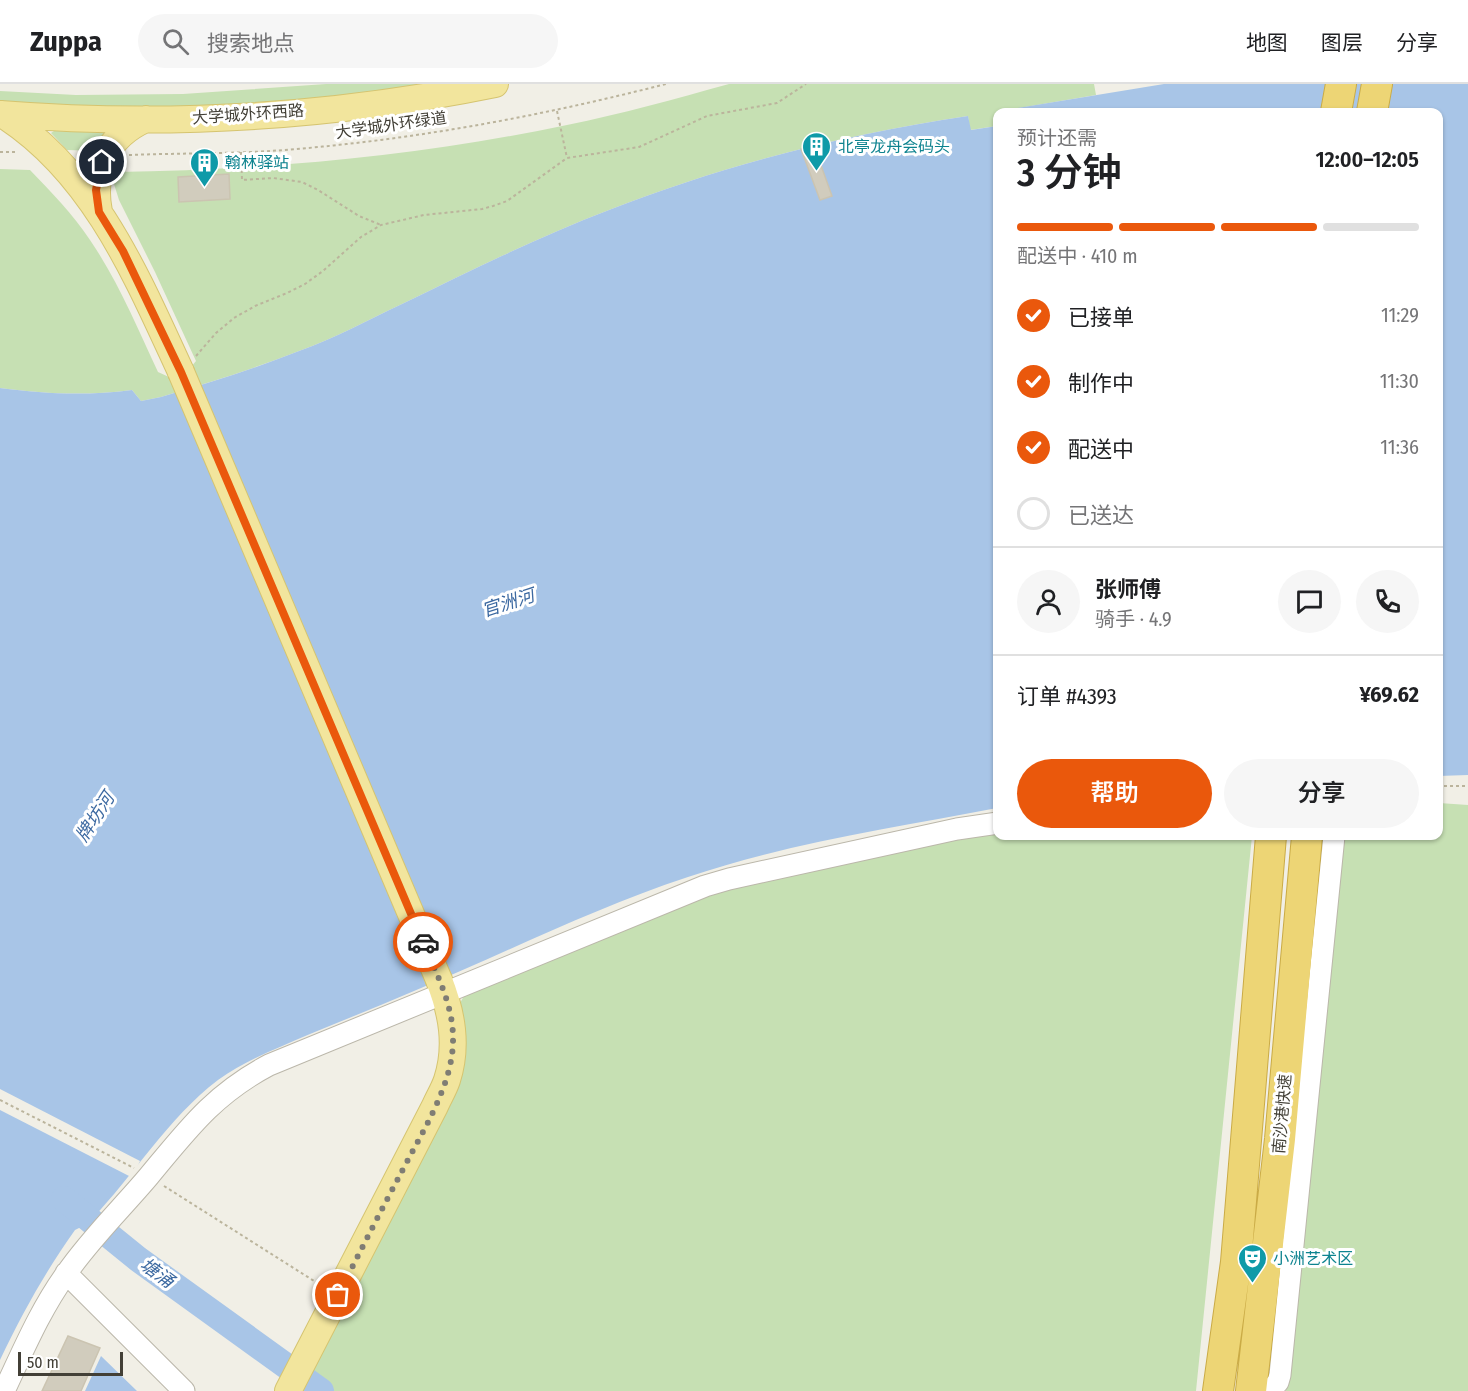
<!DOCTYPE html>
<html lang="zh">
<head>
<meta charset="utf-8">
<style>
  :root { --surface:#fff; --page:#f6f6f6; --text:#202124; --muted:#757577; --line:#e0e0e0; --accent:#ea580c }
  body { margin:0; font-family:"Fira Sans Condensed","Noto Sans SC",sans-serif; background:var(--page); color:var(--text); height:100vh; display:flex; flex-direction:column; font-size:22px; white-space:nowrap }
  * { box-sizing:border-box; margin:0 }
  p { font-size:20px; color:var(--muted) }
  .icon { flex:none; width:33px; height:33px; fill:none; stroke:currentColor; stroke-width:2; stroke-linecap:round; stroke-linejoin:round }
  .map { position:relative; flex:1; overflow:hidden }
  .side { position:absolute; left:993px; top:24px; width:450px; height:732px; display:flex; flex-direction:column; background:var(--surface); border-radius:12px; box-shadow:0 2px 4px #0004 }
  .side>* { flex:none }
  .scale { position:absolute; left:18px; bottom:15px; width:105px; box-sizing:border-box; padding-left:6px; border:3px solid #423f36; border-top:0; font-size:16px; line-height:21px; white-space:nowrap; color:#423f36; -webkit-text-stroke:4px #fff; paint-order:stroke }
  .pin { position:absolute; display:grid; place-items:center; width:51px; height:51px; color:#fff; margin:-26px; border:3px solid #fff; border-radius:50%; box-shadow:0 2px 6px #0007 }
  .courier { position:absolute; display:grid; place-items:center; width:60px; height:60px; margin:-30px; border:4px solid #ea580c; border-radius:50%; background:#fff; color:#222; box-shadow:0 2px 8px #0007 }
  .overview em { font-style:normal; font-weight:600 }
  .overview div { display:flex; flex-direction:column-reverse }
  .overview { display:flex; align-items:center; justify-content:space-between; height:102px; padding:0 24px }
  h1 { font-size:39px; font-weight:600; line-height:45px }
  .bar { display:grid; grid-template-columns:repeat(4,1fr); gap:9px 6px; align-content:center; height:72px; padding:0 24px }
  .bar i { height:8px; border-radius:4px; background:var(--line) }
  .bar .active { background:var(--accent) }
  .bar p { grid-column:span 4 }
  .line { display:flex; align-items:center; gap:15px; padding:0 24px; border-top:2px solid var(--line) }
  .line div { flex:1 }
  .round { display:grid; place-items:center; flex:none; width:63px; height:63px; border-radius:32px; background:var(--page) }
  ol { padding:0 24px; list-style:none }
  li { display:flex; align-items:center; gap:18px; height:66px }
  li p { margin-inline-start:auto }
  li .icon { padding:6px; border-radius:50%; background:var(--accent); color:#fff; stroke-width:4 }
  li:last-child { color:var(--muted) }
  li i { width:33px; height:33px; border:3px solid var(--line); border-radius:50% }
  .primary-button { display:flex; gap:12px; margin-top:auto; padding:12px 24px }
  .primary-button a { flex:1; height:69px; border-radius:36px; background:var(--accent); color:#fff; font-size:24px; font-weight:600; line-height:69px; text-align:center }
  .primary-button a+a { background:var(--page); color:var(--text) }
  header { display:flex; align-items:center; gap:36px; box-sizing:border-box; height:84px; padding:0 30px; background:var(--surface); border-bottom:2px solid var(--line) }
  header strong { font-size:28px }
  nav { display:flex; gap:33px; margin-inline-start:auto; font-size:21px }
  .search { width:420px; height:54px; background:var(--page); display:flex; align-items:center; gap:15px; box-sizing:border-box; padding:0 21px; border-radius:33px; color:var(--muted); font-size:22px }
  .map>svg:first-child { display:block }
  .green { fill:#c6e0b3 }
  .water { fill:#a8c5e7 }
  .pier { fill:#f1efe6 }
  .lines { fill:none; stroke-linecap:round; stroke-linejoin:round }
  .river { stroke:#a8c5e7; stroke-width:26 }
  .building { fill:#d1ccbd; stroke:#cbc4b1; stroke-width:1.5 }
  .minor-casing { stroke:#bbb7aa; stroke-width:23 }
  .major-casing { stroke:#d5c470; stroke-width:28 }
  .highway-casing { stroke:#caab46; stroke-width:32 }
  .path { stroke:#bbb49c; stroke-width:2; stroke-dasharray:3 3; stroke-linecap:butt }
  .minor { stroke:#fff; stroke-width:21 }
  .major { stroke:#f2e59d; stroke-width:26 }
  .highway { stroke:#edd575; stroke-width:30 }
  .major-bridge-casing { stroke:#d5c470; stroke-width:28; stroke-linecap:butt }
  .major-bridge { stroke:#f2e59d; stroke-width:26 }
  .done { stroke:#7f7d74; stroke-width:6; stroke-dasharray:0 10.8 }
  .route { stroke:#ea580c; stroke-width:8 }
  .labels { text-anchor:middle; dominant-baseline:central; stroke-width:6; stroke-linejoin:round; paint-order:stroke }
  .street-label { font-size:16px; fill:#423f36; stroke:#fff }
  .culture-label { font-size:16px; fill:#0d838f; stroke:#fff; text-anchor:start }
  .water-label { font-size:18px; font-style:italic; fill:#3c69a1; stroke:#fff }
</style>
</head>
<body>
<header>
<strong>Zuppa</strong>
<div class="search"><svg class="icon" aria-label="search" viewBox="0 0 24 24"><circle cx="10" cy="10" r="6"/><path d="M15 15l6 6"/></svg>搜索地点</div>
<nav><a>地图</a><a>图层</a><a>分享</a></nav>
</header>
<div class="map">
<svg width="1468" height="1307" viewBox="0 0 1468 1307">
  <rect width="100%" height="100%" fill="#f1efe6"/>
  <path class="green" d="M326,0H429C343,12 256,21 169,23C113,25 56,22 0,20V7L76,11L183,10Z
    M729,0H1094L1096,11L1013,25V28H998L997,42L970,46L968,32C846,50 724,81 609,126C538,153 470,187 402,220C368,236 335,254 299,267C254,285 207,299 161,313L141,317L132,306C85,312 46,310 0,304V85L30,86C51,108 73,130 90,156C118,197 137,243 158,288L169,293L191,283L196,277L155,188L119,116L114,100L116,88C267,86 419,72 567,41C621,30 675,15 729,0Z
    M54,47L108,48L98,67L67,66L51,49Z
    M1439,719L1468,721V1307H1286L1296,1227L1340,752H1438Z
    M997,746L998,752H1252L1196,1307H300L446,1025L460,919L464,912L687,819L734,803Z"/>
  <path class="water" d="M1164,0H1468V691L1438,692V28H1013L1012,25Z
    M968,32L971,46L997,42V724C894,744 788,759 688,793C594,824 505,869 414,907C379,922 344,936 310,950C278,964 246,976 218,996C168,1034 134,1091 91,1136L109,1161L85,1143H81L75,1146C45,1188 22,1230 0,1276V304C46,310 85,312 132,306L141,317L161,313C208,299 254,285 299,267C335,254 368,236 402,220C470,187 538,153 609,126C724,81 846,50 968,32Z
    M101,1272L137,1307H85Z"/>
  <path class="pier" d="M0,1005L140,1077L134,1090L131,1093L0,1026Z"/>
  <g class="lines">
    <path class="river" d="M64,1115L138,1175L321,1307"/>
  </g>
  <path class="building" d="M814,62L832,112L820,116L801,65Z
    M229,90L230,115L179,118L178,93Z
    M68,1252L100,1264L81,1307H42Z"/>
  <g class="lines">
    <defs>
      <path id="minor" d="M66,1189L184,1307
        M4,1307C23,1267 40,1226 66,1190C90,1155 122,1124 149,1092C188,1045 214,1010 269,981L705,802L729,795L957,745L998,739
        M1270,1307L1278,1298L1280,1291L1334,752"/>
      <path id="major" d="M0,30C165,43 333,33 495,0
        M2,30C94,88 137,193 181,288
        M99,128C91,87 107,52 146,35
        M288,1307L435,1022C439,1013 444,1005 447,996C458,962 452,929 439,896"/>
      <path id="highway" d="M1336,28L1341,0
        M1372,28L1377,0
        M1218,1307L1236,1178L1271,752
        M1251,1307L1280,1055L1307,752"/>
    </defs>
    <use href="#minor" class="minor-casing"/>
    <use href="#major" class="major-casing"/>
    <use href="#highway" class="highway-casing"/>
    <path class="path" d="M557,27L567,74
      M0,68H18
      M241,68L242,96L273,94L302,98L318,106L359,132L381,141
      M129,71C181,69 233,70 284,66C413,56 541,32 666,0
      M196,272L216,249L234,234L255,222L287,209L305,200L323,187L361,153L381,141L424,131L482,125L493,122L507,117L567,74L639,63L707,32L777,19L806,0
      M1438,702H1468
      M0,1016L134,1084
      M164,1102L322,1202"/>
    <use href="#minor" class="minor"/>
    <use href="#major" class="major"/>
    <use href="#highway" class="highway"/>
    <defs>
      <path id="major-bridge" d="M181,288L439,896"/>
    </defs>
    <use href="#major-bridge" class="major-bridge-casing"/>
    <use href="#major-bridge" class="major-bridge"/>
  </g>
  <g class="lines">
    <path class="done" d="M338,1211C358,1172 378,1132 399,1093C420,1051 454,1001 453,954C453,920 436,889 423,858"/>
    <path class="route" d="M102,78L100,85L96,106L99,128L123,167L181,288L423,858"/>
  </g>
  <defs>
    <symbol id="building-pin" viewBox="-11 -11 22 30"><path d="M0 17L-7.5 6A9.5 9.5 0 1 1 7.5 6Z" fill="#0f9aa8" stroke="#fff"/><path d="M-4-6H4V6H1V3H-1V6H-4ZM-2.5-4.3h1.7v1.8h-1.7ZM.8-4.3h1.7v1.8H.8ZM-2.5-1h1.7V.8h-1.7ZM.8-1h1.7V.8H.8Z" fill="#fff"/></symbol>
    <symbol id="theatre-pin" viewBox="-11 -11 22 30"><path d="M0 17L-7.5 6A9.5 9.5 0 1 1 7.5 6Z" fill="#0f9aa8" stroke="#fff"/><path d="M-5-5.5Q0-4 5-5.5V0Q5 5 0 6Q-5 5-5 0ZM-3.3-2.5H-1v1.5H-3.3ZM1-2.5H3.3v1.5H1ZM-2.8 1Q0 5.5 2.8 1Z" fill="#fff"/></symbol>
  </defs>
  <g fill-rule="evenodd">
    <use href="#building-pin" x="800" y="46" width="33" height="45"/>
    <use href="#building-pin" x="188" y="62" width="33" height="45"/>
    <use href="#theatre-pin" x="1236" y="1158" width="33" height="45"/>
  </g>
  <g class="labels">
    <g class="street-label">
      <text transform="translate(248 30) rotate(-4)">大学城外环西路</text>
      <text transform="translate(391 41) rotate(-8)">大学城外环绿道</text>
      <text transform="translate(1282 1030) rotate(-85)">南沙港快速</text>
    </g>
    <g class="culture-label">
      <text x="838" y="62">北亭龙舟会码头</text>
      <text x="225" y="78">翰林驿站</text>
      <text x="1273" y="1174">小洲艺术区</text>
    </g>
    <g class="water-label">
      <text transform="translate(508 519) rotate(-18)">官洲河</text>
      <text transform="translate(95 733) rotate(-57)">牌坊河</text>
      <text transform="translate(157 1189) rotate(36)">塘涌</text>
    </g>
  </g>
</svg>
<div class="scale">50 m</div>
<div class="pin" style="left:338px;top:1211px;background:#ea580c"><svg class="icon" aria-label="bag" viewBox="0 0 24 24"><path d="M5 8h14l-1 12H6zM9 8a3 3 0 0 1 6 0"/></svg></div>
<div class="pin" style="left:102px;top:78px;background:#1f2937"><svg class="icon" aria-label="home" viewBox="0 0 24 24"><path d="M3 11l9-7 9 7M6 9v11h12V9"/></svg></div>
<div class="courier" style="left:423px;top:858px"><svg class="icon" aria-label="car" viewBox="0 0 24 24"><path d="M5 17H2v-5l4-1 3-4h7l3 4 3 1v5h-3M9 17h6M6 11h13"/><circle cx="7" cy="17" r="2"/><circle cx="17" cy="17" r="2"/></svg></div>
<section class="side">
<div class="overview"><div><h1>3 分钟</h1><p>预计还需</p></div><em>12:00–12:05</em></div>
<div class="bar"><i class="active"></i><i class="active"></i><i class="active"></i><i></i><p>配送中 · 410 m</p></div>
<ol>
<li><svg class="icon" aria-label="check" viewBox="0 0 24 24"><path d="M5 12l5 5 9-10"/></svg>已接单<p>11:29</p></li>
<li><svg class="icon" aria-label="check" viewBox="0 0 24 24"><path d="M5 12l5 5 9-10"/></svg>制作中<p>11:30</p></li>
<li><svg class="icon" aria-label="check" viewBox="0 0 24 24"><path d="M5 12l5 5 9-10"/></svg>配送中<p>11:36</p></li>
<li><i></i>已送达</li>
</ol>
<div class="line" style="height:108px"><a class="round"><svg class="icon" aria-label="person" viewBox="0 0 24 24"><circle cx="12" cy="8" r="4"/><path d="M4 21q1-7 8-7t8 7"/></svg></a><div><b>张师傅</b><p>骑手 · 4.9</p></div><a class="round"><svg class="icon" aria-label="chat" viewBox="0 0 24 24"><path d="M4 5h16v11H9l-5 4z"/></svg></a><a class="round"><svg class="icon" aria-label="phone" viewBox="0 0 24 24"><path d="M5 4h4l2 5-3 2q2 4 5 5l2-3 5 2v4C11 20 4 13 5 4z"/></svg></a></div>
<div class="line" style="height:78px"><div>订单 #4393</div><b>¥69.62</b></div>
<div class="primary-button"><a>帮助</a><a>分享</a></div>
</section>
</div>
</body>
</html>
